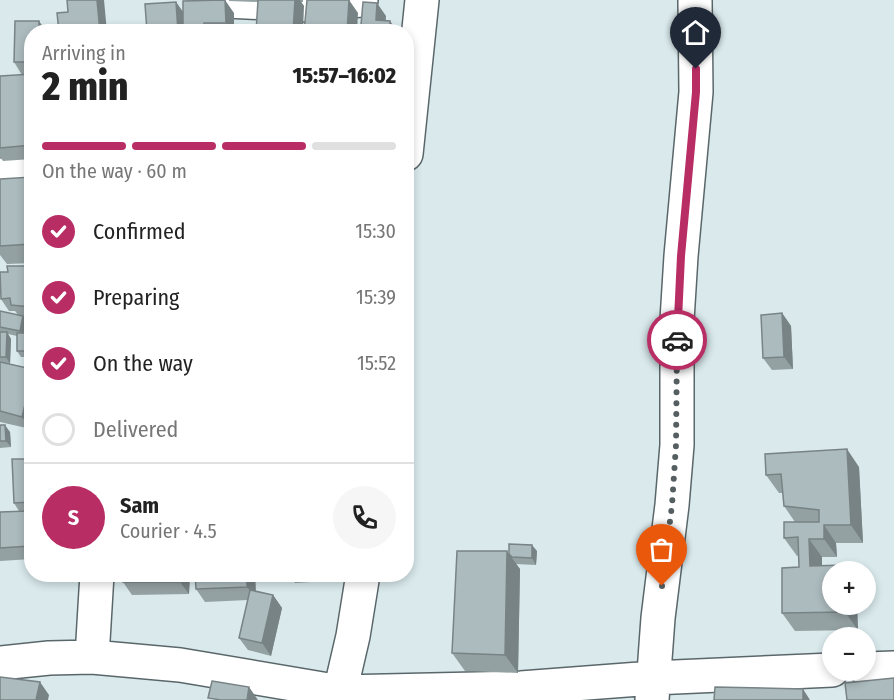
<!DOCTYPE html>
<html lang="en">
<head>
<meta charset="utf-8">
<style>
  :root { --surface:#fff; --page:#f6f6f6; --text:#222; --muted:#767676; --line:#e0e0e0; --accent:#b92d65 }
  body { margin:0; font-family:"Fira Sans Condensed",sans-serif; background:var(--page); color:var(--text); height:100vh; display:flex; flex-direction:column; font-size:22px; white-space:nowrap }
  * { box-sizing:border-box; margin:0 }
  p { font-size:20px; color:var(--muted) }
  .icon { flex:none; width:33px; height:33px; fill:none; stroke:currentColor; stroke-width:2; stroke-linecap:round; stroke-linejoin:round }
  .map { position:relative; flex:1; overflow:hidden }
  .sheet { position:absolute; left:24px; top:24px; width:390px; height:558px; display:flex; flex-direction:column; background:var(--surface); border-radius:24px; box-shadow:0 3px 9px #0003 }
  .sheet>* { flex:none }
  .fabs { position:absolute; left:822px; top:561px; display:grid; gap:12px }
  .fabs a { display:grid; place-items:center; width:54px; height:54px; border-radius:50%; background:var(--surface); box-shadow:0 3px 9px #0003; font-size:30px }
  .pin { position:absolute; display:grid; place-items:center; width:51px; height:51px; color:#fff; margin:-62px -26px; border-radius:50% 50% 50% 0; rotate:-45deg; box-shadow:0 0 6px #0007 }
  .pin .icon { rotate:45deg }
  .courier { position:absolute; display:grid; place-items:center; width:60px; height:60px; margin:-30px; border:4px solid #b92d65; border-radius:50%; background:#fff; color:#222; box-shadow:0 2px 8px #0007 }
  .overview em { font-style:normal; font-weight:800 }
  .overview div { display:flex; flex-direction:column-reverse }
  .overview { display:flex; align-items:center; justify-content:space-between; height:102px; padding:0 18px }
  h1 { font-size:39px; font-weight:800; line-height:45px }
  .bar { display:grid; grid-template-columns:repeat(4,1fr); gap:9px 6px; align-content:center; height:72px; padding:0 18px }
  .bar i { height:8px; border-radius:4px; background:var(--line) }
  .bar .active { background:var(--accent) }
  .bar p { grid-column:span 4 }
  .line { display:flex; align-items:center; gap:15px; padding:0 18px; border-top:2px solid var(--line) }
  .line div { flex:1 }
  .round { display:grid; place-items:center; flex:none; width:63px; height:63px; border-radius:32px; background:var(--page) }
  ol { padding:0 18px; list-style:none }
  li { display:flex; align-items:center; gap:18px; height:66px }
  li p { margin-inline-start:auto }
  li .icon { padding:6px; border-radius:50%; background:var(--accent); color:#fff; stroke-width:4 }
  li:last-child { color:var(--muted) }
  li i { width:33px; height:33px; border:3px solid var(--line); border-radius:50% }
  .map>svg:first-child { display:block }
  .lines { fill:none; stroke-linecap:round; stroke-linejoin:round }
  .minor-casing { stroke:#5a676a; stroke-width:36 }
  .minor { stroke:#fff; stroke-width:33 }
  .wall { fill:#94a1a3 }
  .shaded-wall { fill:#788385 }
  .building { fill:#acbbbe; stroke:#788385; stroke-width:1.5 }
  .done { stroke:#555e60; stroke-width:6; stroke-dasharray:0 10.8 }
  .route { stroke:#b92d65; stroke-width:8 }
</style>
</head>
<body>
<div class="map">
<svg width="894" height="700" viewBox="0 0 894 700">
  <rect width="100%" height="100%" fill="#d9e9ec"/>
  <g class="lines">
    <defs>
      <path id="minor" d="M206,0L310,5L361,0
        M406,154L422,0
        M0,175L32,173
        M92,657L97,574
        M0,663L49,658L92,657L180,665L340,692L521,688L653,678L832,670
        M866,669L894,668
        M336,700L340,692L353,636L363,574
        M652,700L658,618L672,505L677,445V320L681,256L696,92L695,0"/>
    </defs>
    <use href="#minor" class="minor-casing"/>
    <use href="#minor" class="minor"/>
  </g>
  <path class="wall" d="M229,0H303V2H301L304,6L258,2L229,1Z
    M176,2L183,12L234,13V32H147Z
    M15,21H39L46,32H32V159L3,161L0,157V76L22,75L14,62Z
    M32,177V263L7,264L0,255V179Z
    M32,266V319L25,318L28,322L26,333H32V357H21L17,351V336L8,334L11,339L10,364L32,369L31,429L0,422V311L18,315L15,311H9L1,299L8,272Z
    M782,313L791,326L793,369L772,370L763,358Z
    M0,425L10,432L11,447L0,448Z
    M32,459V559L0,561V512L19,511L14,503Z
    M859,467L863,543H836L837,557H822V565L832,604H857L858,630L795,631L782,613L799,567L798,556H797L784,538L795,522L784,506L783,493H779L766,475Z
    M537,551L536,565L516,564L520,569L518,673L465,671L452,653L509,554Z
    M190,574L189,594L132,595L123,582Z
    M255,574L256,591L273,595L282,608L271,656L248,650L239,638L248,600L205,602L196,589Z
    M290,574H325V581L295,583L290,576Z
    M331,574H343V577L333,578Z"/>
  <path class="shaded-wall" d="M97,0H104L107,32H100Z
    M225,0L234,13V32H232L226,23Z
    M295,0H300L304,6L303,32H293Z
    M349,0L358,13L357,32H347Z
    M176,2L185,15L186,32H178Z
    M377,3L386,16L385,32L376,20Z
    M39,21L46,32H39Z
    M390,21L398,32H390Z
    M204,23L210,32H204Z
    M782,313L791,326L793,369L784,357Z
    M23,316L28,322L25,337L20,331Z
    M7,332L11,339L10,364L6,357Z
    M32,375V427L31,429L22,417Z
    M5,425L10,432L11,447L6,441Z
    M847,449L859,467L863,543L851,525Z
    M28,511L32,516V549L30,546Z
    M824,525L836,543L837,557L824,539Z
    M809,539L822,557V584L810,566Z
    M532,545L537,551L536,565L532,558Z
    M507,551L520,569L518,673L505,655Z
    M181,574H190L189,594L180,582Z
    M247,574H255L256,599L247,587Z
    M325,574V581L321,575Z
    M273,595L282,608L271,656L262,643Z
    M845,604H857L858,630L845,612Z
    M40,682L49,695L48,700H36Z
    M249,687L258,700H247Z
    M803,689L810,700H803Z"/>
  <path class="building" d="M67,0H97L100,32H59L57,13L68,12Z
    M225,0L226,23H204V32H183V1Z
    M258,0H295L293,32H256Z
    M307,0H349L347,32H304Z
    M176,2L178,32H147L145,4Z
    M363,2L377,3L376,20L390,21V32H365L366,26L361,25Z
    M15,21H39V32H32V62H14Z
    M32,74V145L0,148V76Z
    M32,177V244L0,246V179Z
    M7,266H32V307L11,305L10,298L1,299L0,272H8Z
    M0,311L23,316L20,331L0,327Z
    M782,313L784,357L763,358L761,315Z
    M0,332H7L6,357H0Z
    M17,333H32V351H17Z
    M0,362L32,369V375L22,417L0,411Z
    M0,425H5L6,441H0Z
    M847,449L851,525H824V539H809L810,566L845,565V572H832V604H845V612L782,613V568L799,567L798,537L784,538V522H819V510L784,506L781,474L766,475L765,454Z
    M12,459H32V502L14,503Z
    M28,511L30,546L0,548V512Z
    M509,544L532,545V558L512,557L509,554Z
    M457,551H507L505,655L452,653Z
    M123,574H181L180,582H123Z
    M195,574H247V587L196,589Z
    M290,574H321V575L290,576Z
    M250,590L273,595L262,643L239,638Z
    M0,677L40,682L36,700H0Z
    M894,678V700H847L845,683Z
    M212,681L249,687L247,700H221L208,698Z
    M715,687L803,689V700H714Z"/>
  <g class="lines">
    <path class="done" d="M662,586L672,505L676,445L677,340"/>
    <path class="route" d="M677,340L681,256L696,92V69"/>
  </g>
</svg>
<div class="fabs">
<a>+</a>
<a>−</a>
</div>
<div class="pin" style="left:662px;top:586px;background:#ea580c"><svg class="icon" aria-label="bag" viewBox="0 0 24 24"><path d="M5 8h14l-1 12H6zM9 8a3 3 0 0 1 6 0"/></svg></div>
<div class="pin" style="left:696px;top:69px;background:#1f2937"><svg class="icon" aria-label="home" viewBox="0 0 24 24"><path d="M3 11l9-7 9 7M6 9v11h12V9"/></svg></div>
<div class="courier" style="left:677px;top:340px"><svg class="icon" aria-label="car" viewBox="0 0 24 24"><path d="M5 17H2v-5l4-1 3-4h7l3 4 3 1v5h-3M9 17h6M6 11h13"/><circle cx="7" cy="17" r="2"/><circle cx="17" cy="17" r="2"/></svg></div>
<section class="sheet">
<div class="overview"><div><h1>2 min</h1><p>Arriving in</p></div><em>15:57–16:02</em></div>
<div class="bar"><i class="active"></i><i class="active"></i><i class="active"></i><i></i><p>On the way · 60 m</p></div>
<ol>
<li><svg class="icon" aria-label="check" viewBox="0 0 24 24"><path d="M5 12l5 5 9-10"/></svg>Confirmed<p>15:30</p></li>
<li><svg class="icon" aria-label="check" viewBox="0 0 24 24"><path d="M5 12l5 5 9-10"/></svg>Preparing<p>15:39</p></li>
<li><svg class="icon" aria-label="check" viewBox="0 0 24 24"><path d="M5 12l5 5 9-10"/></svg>On the way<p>15:52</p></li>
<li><i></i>Delivered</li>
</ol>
<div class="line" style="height:108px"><b class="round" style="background:var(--accent);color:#fff">S</b><div><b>Sam</b><p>Courier · 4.5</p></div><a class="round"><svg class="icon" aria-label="phone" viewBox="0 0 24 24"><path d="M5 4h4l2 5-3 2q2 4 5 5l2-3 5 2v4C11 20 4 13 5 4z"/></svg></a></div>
</section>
</div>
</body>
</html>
